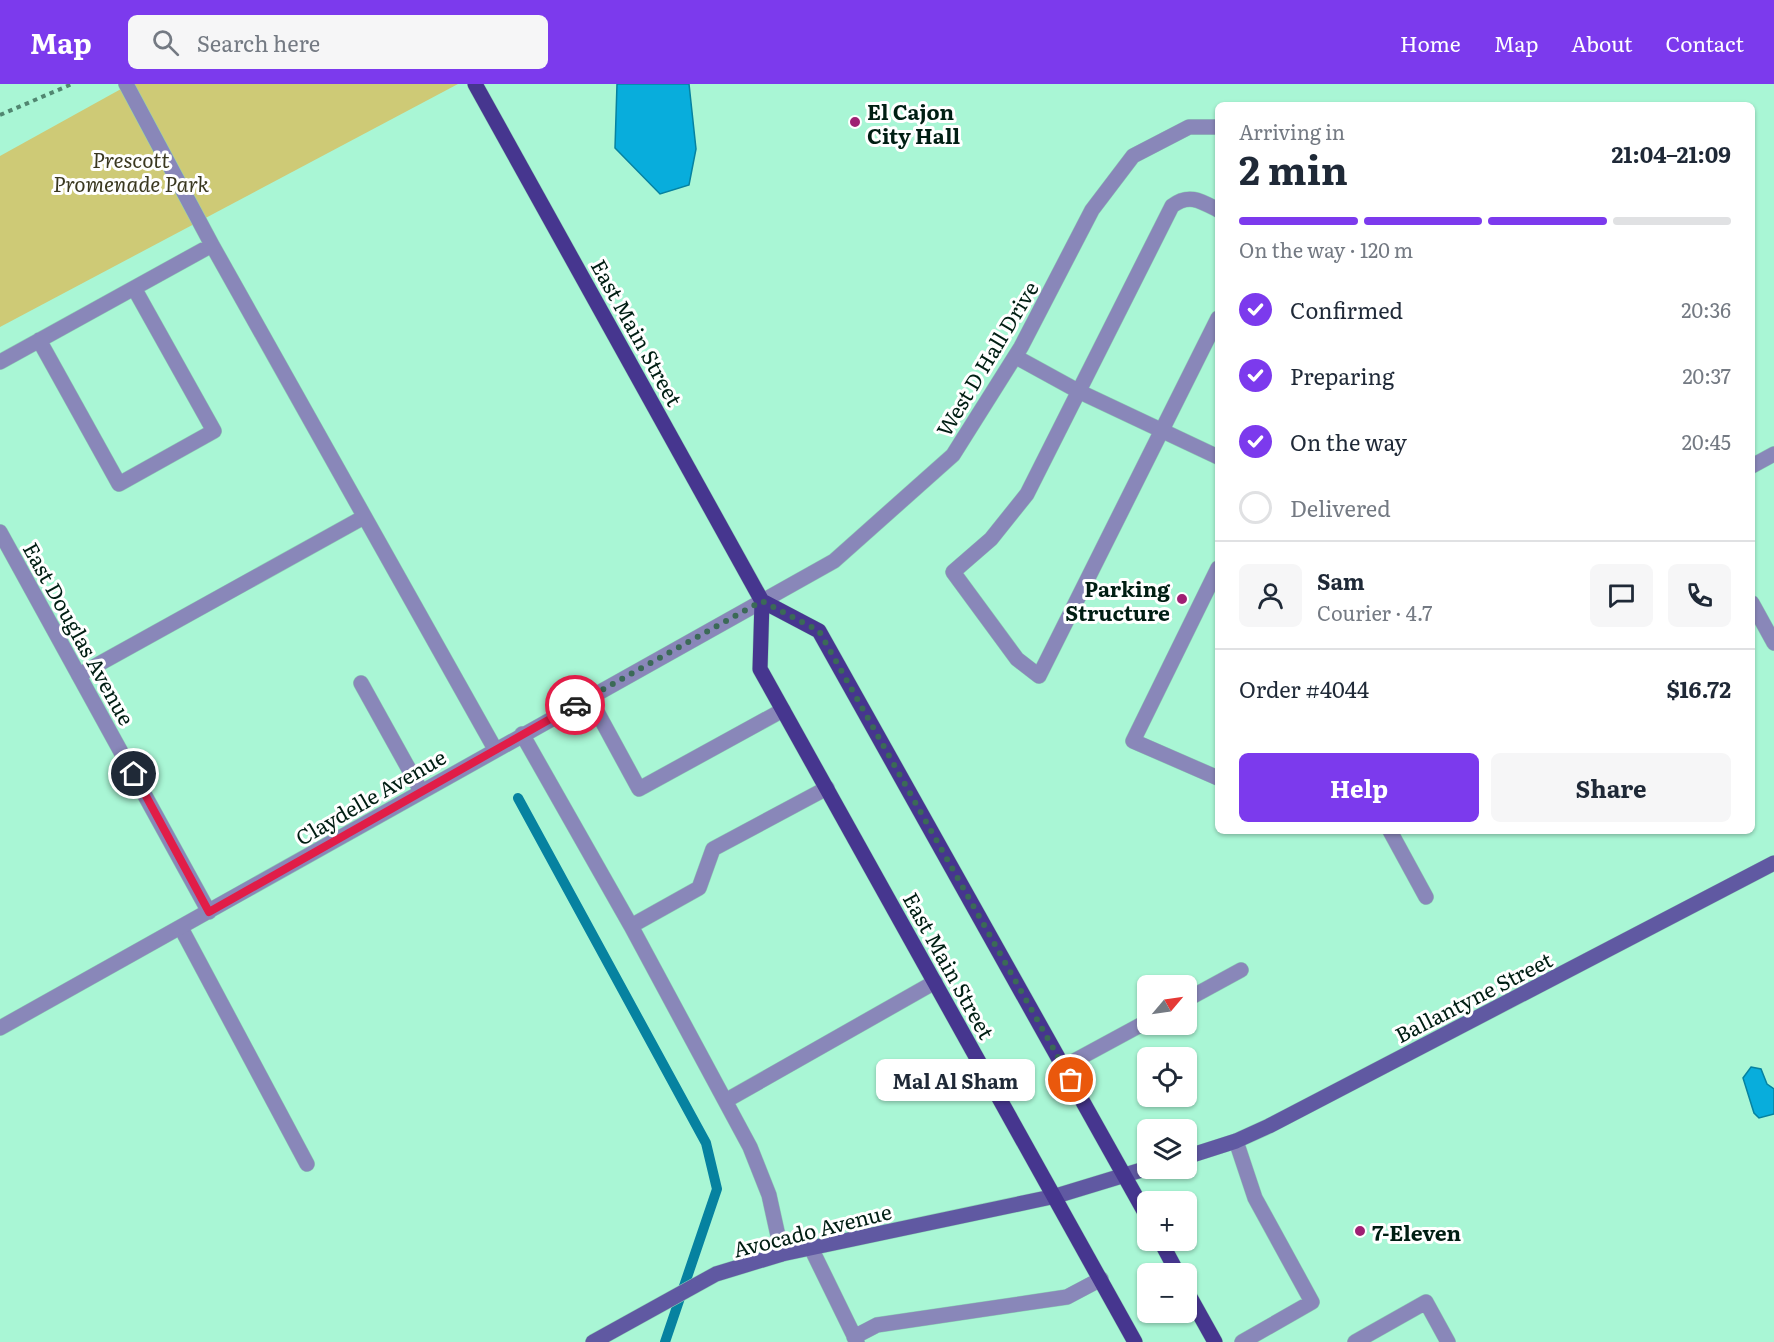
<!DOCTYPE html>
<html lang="en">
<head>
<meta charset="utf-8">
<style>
  :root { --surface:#fff; --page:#f6f6f7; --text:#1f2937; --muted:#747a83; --line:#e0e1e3; --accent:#7c3aed }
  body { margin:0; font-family:Literata,serif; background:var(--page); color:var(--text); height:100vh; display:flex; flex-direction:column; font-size:22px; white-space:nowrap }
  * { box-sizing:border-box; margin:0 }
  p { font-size:20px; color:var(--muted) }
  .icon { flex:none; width:33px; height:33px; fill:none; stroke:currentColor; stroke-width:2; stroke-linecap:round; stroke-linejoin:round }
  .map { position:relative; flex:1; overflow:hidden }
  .drawer { position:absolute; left:1215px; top:18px; width:540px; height:732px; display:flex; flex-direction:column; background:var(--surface); border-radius:9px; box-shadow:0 2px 4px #0004 }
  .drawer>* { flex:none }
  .needle { width:39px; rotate:61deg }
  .tools { position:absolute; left:1137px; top:891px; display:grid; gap:12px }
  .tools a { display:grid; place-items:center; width:60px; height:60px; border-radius:9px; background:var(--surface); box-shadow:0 2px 4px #0004; font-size:30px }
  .pin { position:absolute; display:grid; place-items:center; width:51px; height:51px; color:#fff; margin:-26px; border:3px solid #fff; border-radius:50%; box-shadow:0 2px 6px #0007 }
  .courier { position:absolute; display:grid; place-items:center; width:60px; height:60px; margin:-30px; border:4px solid #e11d48; border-radius:50%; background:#fff; color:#222; box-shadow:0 2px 8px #0007 }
  .bubble { position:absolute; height:42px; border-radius:9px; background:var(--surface); box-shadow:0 2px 4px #0004; font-size:20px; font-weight:700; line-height:42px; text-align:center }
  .summary em { font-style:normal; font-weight:700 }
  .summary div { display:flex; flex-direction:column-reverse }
  .summary { display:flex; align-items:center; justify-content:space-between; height:102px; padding:0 24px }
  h1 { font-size:39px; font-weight:700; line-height:45px }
  .bar { display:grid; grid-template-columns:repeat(4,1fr); gap:9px 6px; align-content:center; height:72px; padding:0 24px }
  .bar i { height:8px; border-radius:4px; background:var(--line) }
  .bar .active { background:var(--accent) }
  .bar p { grid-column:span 4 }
  .line { display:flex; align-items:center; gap:15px; padding:0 24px; border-top:2px solid var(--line) }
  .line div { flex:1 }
  .round { display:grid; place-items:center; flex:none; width:63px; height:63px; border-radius:9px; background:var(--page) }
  ol { padding:0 24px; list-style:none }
  li { display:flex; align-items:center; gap:18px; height:66px }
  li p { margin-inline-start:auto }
  li .icon { padding:6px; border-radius:50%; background:var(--accent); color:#fff; stroke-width:4 }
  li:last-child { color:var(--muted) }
  li i { width:33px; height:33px; border:3px solid var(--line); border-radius:50% }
  .cta { display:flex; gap:12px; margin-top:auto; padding:12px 24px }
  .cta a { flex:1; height:69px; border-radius:9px; background:var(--accent); color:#fff; font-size:24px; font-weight:700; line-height:69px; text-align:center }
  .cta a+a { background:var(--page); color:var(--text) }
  header { display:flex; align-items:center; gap:36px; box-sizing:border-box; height:84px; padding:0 30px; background:var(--accent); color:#fff }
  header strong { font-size:28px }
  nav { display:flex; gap:33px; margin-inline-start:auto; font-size:21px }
  .search { width:420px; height:54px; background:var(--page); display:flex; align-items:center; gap:15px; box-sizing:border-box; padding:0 21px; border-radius:9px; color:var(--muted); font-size:22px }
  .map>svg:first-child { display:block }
  .green { fill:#ceca76 }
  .water { fill:#08addc; stroke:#0682a0; stroke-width:1.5 }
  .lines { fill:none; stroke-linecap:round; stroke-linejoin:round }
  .stream { stroke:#0682a0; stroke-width:10 }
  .service-casing { stroke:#8ed3b6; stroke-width:16 }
  .minor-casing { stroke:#8ed3b6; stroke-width:16 }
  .secondary-casing { stroke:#8ed3b6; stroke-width:16 }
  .primary-casing { stroke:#8ed3b6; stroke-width:16 }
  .path { stroke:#518670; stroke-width:4; stroke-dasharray:4.5 4.5; stroke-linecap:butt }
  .service { stroke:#8987b9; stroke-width:15 }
  .minor { stroke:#8987b9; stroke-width:15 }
  .secondary { stroke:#6059a2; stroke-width:15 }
  .primary { stroke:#46368f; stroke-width:15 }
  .done { stroke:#3b6a57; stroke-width:6; stroke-dasharray:0 10.8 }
  .route { stroke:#e11d48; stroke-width:8 }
  .poi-dot { fill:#9f2073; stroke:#fff; stroke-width:2 }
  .labels { text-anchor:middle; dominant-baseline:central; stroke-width:6; stroke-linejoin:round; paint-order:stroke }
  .poi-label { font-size:21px; font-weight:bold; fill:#001e13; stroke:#fff; text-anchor:start }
  .park-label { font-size:21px; font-style:italic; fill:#3a3820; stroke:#fff }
  .street-label { font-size:21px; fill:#001e13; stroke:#fff }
</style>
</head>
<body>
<header>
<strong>Map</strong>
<div class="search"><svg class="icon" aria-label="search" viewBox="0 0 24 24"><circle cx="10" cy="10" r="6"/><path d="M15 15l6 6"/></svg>Search here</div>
<nav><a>Home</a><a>Map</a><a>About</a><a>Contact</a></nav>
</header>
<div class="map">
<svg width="1774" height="1258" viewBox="0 0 1774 1258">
  <rect width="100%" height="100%" fill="#a9f6d5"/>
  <path class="green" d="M130,0H458L0,243V72Z"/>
  <path class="water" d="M617,0H689L696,65L689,101L660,110L615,64Z
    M1751,983L1761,985L1767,1000L1774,1005V1030L1759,1034L1754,1029L1743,994Z"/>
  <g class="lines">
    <path class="stream" d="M518,714L706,1059L717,1105L665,1258"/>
    <defs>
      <path id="service" d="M126,0L212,161L495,665
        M1218,126C1201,117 1189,109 1172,122L1027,410L991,455L953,488L1017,575L1039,592L1218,234
        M39,256L119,400L214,347L134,204
        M1016,273L1078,307L1218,373
        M0,278L212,161
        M1752,382L1774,370
        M1218,484L1133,657L1218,694
        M79,591L364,433
        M361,599L421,707
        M589,613L639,705L783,626
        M522,650L631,842L699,804L713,765L827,704
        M1390,747L1426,813
        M631,842L750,1063L769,1111L782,1170
        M181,844L307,1080
        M1186,916L1241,886
        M1063,983L1148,937
        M727,1016L935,898
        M1236,1057L1255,1114L1312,1218L1242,1258
        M811,1164L857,1258
        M854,1253L877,1241L1067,1213L1101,1195
        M1355,1258L1426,1218L1448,1258"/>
      <path id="minor" d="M0,448L209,828
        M1752,519L1774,559
        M0,944L834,477L953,371L1021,263L1092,126L1133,72L1189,43H1218"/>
      <path id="secondary" d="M1186,1073L1236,1057L1269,1042L1774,779
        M593,1258L716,1190L782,1170L1056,1112L1148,1084"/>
      <path id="primary" d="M475,0L762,517L760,585L1135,1258
        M762,517L819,547L1148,1134
        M1160,1156L1178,1190
        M1186,1206L1215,1258"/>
    </defs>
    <use href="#service" class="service-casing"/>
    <use href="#minor" class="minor-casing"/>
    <use href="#secondary" class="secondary-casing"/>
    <use href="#primary" class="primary-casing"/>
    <path class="path" d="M0,31L72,0"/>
    <use href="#service" class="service"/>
    <use href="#minor" class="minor"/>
    <use href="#secondary" class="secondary"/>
    <use href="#primary" class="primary"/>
  </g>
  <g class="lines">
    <path class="done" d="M575,621L762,517L819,547L1071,996"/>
    <path class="route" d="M134,690L209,828L575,621"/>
  </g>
  <g class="poi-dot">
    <circle cx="855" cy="38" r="6"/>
    <circle cx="1182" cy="515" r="6"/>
    <circle cx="1360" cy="1147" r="6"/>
  </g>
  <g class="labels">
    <g class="poi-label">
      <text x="867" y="26">El Cajon<tspan x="867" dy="24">City Hall</tspan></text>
      <text x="1170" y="503" text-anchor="end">Parking<tspan x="1170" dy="24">Structure</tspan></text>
      <text x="1372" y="1147">7-Eleven</text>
    </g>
    <g class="park-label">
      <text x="131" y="74">Prescott<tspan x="131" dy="24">Promenade Park</tspan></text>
    </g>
    <g class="street-label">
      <text transform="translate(638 248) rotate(61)">East Main Street</text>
      <text transform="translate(986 274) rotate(-59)">West D Hall Drive</text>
      <text transform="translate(80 549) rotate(61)">East Douglas Avenue</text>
      <text transform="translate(370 712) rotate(-30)">Claydelle Avenue</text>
      <text transform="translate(950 881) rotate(61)">East Main Street</text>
      <text transform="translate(1473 912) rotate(-27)">Ballantyne Street</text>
      <text transform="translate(812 1145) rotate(-14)">Avocado Avenue</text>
    </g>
  </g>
</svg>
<div class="tools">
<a><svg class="needle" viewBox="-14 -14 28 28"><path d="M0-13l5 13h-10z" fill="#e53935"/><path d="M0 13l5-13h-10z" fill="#747a83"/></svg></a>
<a><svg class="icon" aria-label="locate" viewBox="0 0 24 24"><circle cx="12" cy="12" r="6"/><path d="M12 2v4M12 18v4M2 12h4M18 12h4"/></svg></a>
<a><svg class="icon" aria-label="layers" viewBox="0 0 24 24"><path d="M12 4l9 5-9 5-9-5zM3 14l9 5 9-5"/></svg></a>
<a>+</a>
<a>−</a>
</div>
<div class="pin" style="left:1071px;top:996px;background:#ea580c"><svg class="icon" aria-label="bag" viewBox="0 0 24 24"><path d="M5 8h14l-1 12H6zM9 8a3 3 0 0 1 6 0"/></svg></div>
<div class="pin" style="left:134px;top:690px;background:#1f2937"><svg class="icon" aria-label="home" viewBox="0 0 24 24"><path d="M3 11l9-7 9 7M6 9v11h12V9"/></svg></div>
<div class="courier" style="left:575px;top:621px"><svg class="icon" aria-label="car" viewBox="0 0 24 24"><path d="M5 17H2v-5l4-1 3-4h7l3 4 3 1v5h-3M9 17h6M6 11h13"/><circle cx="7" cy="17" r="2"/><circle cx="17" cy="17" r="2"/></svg></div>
<div class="bubble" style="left:876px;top:975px;width:159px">Mal Al Sham</div>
<section class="drawer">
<div class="summary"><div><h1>2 min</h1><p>Arriving in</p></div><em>21:04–21:09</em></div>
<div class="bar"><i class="active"></i><i class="active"></i><i class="active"></i><i></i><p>On the way · 120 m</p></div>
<ol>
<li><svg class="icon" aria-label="check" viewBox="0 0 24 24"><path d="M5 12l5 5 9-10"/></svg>Confirmed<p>20:36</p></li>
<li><svg class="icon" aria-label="check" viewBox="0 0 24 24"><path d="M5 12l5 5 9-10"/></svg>Preparing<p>20:37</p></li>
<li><svg class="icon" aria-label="check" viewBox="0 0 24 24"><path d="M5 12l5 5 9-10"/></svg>On the way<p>20:45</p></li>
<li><i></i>Delivered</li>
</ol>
<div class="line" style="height:108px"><a class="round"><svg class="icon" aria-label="person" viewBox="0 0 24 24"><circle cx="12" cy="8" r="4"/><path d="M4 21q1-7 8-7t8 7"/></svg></a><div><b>Sam</b><p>Courier · 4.7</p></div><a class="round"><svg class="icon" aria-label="chat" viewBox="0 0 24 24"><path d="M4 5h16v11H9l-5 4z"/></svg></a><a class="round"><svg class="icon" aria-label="phone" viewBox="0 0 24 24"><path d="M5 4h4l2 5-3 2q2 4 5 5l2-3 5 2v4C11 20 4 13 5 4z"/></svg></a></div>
<div class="line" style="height:78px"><div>Order #4044</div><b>$16.72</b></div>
<div class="cta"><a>Help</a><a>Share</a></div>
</section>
</div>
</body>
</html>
